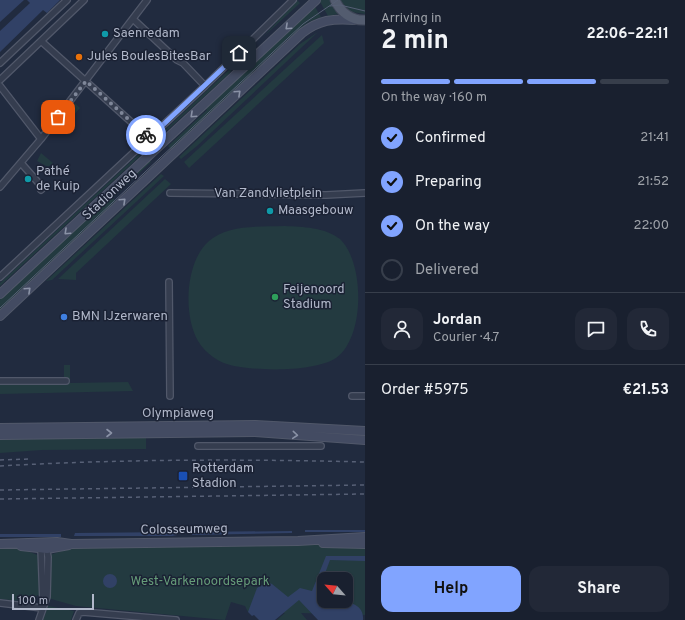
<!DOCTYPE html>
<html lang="en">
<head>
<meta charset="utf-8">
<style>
  :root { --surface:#19202f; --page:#222837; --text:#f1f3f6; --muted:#9fa3aa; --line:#373e4b; --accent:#81a4ff }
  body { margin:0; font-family:Overpass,sans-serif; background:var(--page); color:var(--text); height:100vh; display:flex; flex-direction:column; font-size:15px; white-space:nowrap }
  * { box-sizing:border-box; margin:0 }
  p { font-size:13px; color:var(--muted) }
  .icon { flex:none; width:22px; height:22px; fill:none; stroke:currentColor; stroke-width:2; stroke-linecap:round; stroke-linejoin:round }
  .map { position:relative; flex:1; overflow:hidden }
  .side { display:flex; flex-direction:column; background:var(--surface); width:320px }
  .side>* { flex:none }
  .needle { width:26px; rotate:297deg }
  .fabs { position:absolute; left:317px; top:572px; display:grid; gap:8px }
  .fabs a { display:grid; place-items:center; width:36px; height:36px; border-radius:8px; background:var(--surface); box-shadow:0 1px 3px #0004,0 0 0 1px var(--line); font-size:20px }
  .scale { position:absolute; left:12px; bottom:10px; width:82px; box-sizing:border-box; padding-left:4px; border:2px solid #b1b8ca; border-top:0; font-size:11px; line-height:14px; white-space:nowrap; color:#b1b8ca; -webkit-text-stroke:3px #1b2234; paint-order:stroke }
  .pin { position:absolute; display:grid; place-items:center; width:34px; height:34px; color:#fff; margin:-17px; border-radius:8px; box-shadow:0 2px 6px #0006 }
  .courier { position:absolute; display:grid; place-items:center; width:40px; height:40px; margin:-20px; border:3px solid #81a4ff; border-radius:50%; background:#fff; color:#222; box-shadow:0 1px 5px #0007 }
  .overview em { font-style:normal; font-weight:700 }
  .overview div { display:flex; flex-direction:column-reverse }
  .overview { display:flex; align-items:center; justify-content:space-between; height:68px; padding:0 16px }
  h1 { font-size:26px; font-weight:700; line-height:30px }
  .bar { display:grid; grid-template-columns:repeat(4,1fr); gap:6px 4px; align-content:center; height:48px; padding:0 16px }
  .bar i { height:5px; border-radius:3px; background:var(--line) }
  .bar .selected { background:var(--accent) }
  .bar p { grid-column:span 4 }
  .line { display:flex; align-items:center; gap:10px; padding:0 16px; border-top:1px solid var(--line) }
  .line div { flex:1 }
  .round { display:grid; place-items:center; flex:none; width:42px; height:42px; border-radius:12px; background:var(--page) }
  ol { padding:0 16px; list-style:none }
  li { display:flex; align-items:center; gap:12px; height:44px }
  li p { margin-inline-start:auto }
  li .icon { padding:4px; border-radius:50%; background:var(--accent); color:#111; stroke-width:4 }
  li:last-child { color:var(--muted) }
  li i { width:22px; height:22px; border:2px solid var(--line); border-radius:50% }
  .action { display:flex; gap:8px; margin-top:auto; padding:8px 16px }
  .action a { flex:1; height:46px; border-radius:12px; background:var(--accent); color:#111; font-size:16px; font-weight:700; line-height:46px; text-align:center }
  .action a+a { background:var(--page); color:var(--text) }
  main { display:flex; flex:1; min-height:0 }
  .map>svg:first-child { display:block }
  .green { fill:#233a40; fill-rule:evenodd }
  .water { fill:#314166 }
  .pier { fill:#212b3f }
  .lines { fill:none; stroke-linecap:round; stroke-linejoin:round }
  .street-casing { stroke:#51586a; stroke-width:8 }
  .secondary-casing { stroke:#51586a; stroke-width:10 }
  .primary-casing { stroke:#3f4658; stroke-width:11 }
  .street { stroke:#353d4f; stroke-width:5.5 }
  .secondary { stroke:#434b62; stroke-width:8 }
  .primary { stroke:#535c6f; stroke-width:9 }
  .tram { stroke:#576076; stroke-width:1 }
  .rail { stroke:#576076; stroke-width:1.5; stroke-dasharray:4 4; stroke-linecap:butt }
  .oneway { stroke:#8a92a6 }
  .done { stroke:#7f8799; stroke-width:4; stroke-dasharray:0 7.2 }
  .route { stroke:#81a4ff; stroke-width:5 }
  .culture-dot { fill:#0f9aa8; stroke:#1b2234; stroke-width:1.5 }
  .food-dot { fill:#e8710a; stroke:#1b2234; stroke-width:1.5 }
  .leisure-dot { fill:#2e9e5b; stroke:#1b2234; stroke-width:1.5 }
  .shop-dot { fill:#3f7fe0; stroke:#1b2234; stroke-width:1.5 }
  .transit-dot { fill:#1a4fb4; stroke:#1b2234; stroke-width:1.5 }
  .labels { text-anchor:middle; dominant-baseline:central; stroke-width:3; stroke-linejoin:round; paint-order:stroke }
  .poi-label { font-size:13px; fill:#b1b8ca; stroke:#1b2234; text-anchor:start }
  .street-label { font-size:13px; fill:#b1b8ca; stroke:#1b2234 }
  .park-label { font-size:13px; fill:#669d79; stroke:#1b2234 }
</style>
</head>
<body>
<main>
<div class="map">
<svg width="365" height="620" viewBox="0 0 365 620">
  <rect width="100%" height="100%" fill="#212b3f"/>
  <path class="green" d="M297,0L300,3L299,4L263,37Z
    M319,0H331L338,14L328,16Z
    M339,0H365V14L351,12Z
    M314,5L321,17L308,22L288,39L172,150L168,146L207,110L205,108Z
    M318,32L197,146L181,159L179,157L300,44Z
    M322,35L324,43L189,168L184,162Z
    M231,68L232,69L229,74L163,134V132Z
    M75,103L80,108L57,134L54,130Z
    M41,153L53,163L48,167L37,161Z
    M139,154L140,156L0,286V283Z
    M149,160L151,162L113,198L117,203L0,311V299Z
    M161,174L164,176L52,280L46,281Z
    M165,179L171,184L76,273V280L58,279Z
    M285,226C303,227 324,227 340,239C365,263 365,338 336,358C314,372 260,371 234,366C219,363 206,354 198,341C183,315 185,262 209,241C228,224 261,227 285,226Z
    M64,365H70V383L128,382L133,391L0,394V383H64Z
    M146,436V449L42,450L0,453V438Z
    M241,545H365V615L301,613L307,620H277L285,613L248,612L245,606L231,602L225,620L76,606L37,595L34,602L0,599V547H17L40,556L53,554L73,547ZM324,579H346V601H324Z
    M48,606L74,611L71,620H43Z"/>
  <path class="water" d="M0,0H60L47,13L43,10L0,52Z
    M305,530H365V532H305Z
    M292,531V533L192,535V532Z
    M175,532L177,533V535L172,536H74L75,533Z
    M0,534H61V537H0Z
    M326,556H365V561L330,560L318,592L324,594V601C337,601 365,599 363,620H318L299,600L275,620H259L254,615L252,616L248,612L257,588L267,582L272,584L288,597L300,588L312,591Z
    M103 581a7 7 0 1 1 14 0a7 7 0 1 1-14 0Z"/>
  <path class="pier" d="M24,0H27L30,3L0,31V22Z"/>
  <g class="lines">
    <defs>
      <path id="street" d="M133,19L177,60L183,63L205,86
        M41,41L149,138
        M239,53L249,63
        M233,59L243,69
        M0,63L67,0
        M0,80L84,0
        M0,86L41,139
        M21,163L43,188L41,190
        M0,187L41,139L147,0
        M170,193L326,195L365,193
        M0,277L205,86L293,0
        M169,282L170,396
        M0,381H66
        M352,396H365
        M198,446H321
        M43,545L41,549L43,602
        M0,603L42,608
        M39,620L47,597L48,557L46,546
        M76,620L79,613L83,612L176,620"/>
      <path id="secondary" d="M0,294L316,0
        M0,316L302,33C319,20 333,18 355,20
        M0,428L255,425L365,431
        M0,435L255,432L365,440
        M323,543L365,544
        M0,544L57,542L71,544L298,541L365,537
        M21,546L47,549L69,545"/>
      <path id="primary" d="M335,0C340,12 352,21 365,20"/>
    </defs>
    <use href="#street" class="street-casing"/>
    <use href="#secondary" class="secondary-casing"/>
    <use href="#primary" class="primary-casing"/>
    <use href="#street" class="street"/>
    <use href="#secondary" class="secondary"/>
    <use href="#primary" class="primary"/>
    <path class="tram" d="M330,6L340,5L365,11
      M0,308L303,24L338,0"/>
    <path class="rail" d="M0,460L31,459
      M0,466C121,459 244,459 365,462
      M0,490L365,485
      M0,499L365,494"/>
  </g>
  <defs><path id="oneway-chevron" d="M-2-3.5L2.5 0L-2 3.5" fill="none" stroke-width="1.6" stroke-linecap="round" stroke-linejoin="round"/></defs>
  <g class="oneway">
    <use href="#oneway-chevron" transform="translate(288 27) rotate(137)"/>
    <use href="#oneway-chevron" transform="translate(238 93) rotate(-43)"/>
    <use href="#oneway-chevron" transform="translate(193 115) rotate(137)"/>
    <use href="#oneway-chevron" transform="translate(123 201) rotate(-43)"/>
    <use href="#oneway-chevron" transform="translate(67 232) rotate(137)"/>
    <use href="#oneway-chevron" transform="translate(28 290) rotate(-43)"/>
    <use href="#oneway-chevron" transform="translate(109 433)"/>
    <use href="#oneway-chevron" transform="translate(295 435) rotate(5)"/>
  </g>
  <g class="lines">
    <path class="done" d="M58,117L86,81L146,135"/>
    <path class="route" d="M146,135L149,138L239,53"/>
  </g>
  <g class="culture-dot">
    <circle cx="105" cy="34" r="4"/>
    <circle cx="28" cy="179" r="4"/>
    <circle cx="270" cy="211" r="4"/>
  </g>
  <circle class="food-dot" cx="79" cy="57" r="4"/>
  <circle class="leisure-dot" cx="275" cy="297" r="4"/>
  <circle class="shop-dot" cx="64" cy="317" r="4"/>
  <rect class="transit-dot" x="178" y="471" width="10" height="10" rx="2"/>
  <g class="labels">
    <g class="poi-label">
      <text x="113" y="34">Saenredam</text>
      <text x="87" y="57">Jules BoulesBitesBar</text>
      <text x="36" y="172">Pathé<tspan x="36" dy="15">de Kuip</tspan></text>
      <text x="278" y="211">Maasgebouw</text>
      <text x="283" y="290">Feijenoord<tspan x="283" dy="15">Stadium</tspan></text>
      <text x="72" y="317">BMN IJzerwaren</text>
      <text x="192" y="469">Rotterdam<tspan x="192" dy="15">Stadion</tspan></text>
    </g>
    <g class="street-label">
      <text x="268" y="194">Van Zandvlietplein</text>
      <text transform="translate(110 195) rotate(-43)">Stadionweg</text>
      <text x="178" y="414">Olympiaweg</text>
      <text transform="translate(184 530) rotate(-1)">Colosseumweg</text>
    </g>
    <g class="park-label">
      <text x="200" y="582">West-Varkenoordsepark</text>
    </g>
  </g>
</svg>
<div class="fabs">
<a><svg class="needle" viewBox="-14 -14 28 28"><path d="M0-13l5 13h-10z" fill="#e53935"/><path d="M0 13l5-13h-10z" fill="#9fa3aa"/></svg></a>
</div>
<div class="scale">100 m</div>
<div class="pin" style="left:58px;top:117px;background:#ea580c"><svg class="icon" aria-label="bag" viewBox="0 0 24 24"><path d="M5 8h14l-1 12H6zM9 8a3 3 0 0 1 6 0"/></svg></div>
<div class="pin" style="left:239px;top:53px;background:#1f2937"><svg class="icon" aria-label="home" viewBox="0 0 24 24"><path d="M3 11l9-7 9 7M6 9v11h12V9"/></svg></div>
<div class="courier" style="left:146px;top:135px"><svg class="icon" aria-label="bike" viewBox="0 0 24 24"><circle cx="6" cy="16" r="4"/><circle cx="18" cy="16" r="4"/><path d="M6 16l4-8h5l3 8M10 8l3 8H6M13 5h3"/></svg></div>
</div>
<section class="side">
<div class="overview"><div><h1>2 min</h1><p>Arriving in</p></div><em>22:06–22:11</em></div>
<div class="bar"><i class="selected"></i><i class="selected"></i><i class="selected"></i><i></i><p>On the way · 160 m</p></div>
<ol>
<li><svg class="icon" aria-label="check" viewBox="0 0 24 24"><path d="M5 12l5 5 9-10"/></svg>Confirmed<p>21:41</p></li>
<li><svg class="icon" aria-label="check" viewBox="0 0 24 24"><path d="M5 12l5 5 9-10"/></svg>Preparing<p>21:52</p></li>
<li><svg class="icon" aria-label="check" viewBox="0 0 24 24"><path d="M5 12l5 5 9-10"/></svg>On the way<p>22:00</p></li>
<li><i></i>Delivered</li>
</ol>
<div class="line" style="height:72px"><a class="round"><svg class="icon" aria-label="person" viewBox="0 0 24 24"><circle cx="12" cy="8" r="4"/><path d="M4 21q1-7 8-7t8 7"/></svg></a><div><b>Jordan</b><p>Courier · 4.7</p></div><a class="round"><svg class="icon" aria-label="chat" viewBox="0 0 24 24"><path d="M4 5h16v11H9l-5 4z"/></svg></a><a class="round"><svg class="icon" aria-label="phone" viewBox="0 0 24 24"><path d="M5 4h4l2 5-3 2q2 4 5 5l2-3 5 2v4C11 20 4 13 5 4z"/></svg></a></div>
<div class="line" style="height:52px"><div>Order #5975</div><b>€21.53</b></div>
<div class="action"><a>Help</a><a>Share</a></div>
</section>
</main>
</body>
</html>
